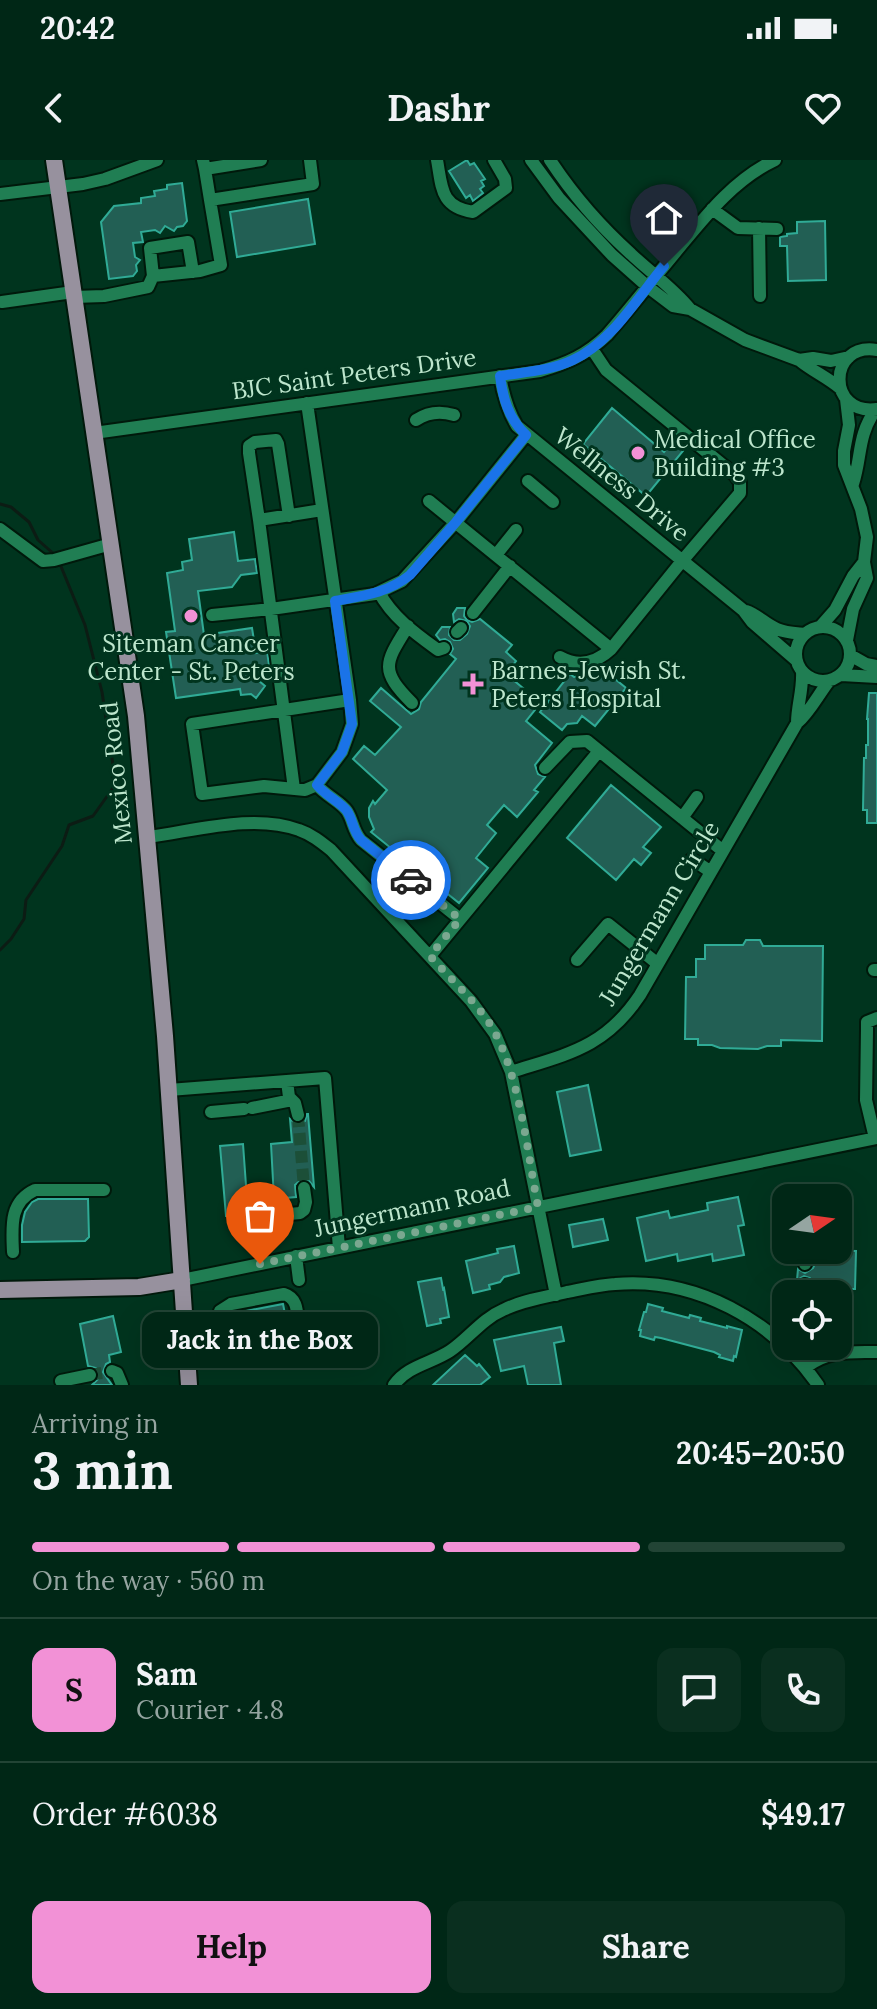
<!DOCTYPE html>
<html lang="en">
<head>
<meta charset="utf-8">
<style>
  :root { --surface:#002716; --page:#0a2f1f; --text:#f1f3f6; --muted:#95a5a1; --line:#224435; --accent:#f291d6 }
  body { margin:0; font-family:Lora,serif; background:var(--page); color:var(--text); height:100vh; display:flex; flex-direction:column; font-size:30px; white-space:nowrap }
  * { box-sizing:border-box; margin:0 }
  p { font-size:26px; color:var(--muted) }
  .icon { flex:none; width:44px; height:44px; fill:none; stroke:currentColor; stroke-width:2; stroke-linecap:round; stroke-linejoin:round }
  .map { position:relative; height:1225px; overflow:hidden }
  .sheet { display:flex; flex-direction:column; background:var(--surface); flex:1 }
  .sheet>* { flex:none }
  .needle { width:52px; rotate:77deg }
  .buttons { position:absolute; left:772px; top:1024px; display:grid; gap:16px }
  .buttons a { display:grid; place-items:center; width:80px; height:80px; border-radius:16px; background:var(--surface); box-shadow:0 8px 32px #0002,0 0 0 2px var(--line); font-size:40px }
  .pin { position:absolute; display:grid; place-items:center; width:68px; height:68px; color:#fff; margin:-82px -34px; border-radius:50% 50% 50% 0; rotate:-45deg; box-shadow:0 0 8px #0007 }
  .pin .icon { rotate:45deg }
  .courier { position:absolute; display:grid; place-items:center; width:80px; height:80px; margin:-40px; border:6px solid #1a73e8; border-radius:50%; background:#fff; color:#222; box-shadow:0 2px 10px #0007 }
  .bubble { position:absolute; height:56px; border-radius:16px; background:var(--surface); box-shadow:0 8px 32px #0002,0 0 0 2px var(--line); font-size:26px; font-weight:700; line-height:56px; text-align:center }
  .summary em { font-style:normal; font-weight:700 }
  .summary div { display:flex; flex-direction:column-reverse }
  .summary { display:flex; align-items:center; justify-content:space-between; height:136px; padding:0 32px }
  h1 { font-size:52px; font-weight:700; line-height:60px }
  .bar { display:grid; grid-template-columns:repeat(4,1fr); gap:12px 8px; align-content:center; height:96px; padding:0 32px }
  .bar i { height:10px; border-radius:6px; background:var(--line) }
  .bar .current { background:var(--accent) }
  .bar p { grid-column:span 4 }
  .line { display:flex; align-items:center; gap:20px; padding:0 32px; border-top:2px solid var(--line) }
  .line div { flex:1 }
  .round { display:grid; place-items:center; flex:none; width:84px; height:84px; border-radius:16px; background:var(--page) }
  .action { display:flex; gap:16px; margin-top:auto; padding:16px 32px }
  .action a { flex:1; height:92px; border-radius:16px; background:var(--accent); color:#111; font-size:32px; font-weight:700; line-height:92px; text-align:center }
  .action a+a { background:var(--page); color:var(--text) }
  .status { display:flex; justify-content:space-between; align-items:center; height:56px; padding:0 40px; background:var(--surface); direction:ltr }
  .status svg { height:22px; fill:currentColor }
  header { display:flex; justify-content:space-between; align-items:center; height:104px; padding:0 32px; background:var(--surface); font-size:36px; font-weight:700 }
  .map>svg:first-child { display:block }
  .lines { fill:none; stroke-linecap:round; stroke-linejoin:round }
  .stream { stroke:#0c1c14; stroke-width:3 }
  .building { fill:#225f54; stroke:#30ab96; stroke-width:2 }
  .minor-tunnel { stroke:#1c4f38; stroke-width:12; stroke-dasharray:12 6; stroke-linecap:butt }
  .minor-casing { stroke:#00190b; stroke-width:16 }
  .major-casing { stroke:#00190b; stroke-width:20 }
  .minor { stroke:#207e53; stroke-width:12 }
  .major { stroke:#97919e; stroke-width:16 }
  .done { stroke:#7ba890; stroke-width:8; stroke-dasharray:0 14.4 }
  .route { stroke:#1a73e8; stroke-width:10 }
  .poi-dot { fill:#f291d6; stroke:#00341e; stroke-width:3 }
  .labels { text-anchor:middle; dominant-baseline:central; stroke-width:6; stroke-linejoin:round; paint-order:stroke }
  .street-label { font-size:24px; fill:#bde6cd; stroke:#00341e }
  .poi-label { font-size:24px; fill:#bde6cd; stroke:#00341e; text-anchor:start }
</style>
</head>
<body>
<div class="status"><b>20:42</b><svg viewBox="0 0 49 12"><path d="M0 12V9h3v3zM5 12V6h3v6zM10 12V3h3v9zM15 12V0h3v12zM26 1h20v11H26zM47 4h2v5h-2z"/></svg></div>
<header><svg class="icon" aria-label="back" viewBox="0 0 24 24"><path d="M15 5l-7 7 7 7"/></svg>Dashr<svg class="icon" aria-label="heart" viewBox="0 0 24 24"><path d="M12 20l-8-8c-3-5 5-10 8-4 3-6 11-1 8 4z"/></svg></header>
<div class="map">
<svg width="877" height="1225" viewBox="0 0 877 1225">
  <rect width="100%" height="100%" fill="#00341e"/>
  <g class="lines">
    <path class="stream" d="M0,344L11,347L29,362L38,380L55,395
      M0,790L11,779L24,759L26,740L62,686L69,665L93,656L113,628V605L102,532L85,465L60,404"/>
  </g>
  <path class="building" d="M467,0L470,5L474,3L485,19L481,21L484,26L480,29L483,33L473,41L470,35L466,38L449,11Z
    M182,23L187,61L183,66L177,67L174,71L165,66L160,73L155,70L141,72L143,82L133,83L135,97L140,100L136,105L137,111L133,116L109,119L101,62L114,46L141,43V38L155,36L154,31L167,29V25Z
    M308,39L315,84L237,97L230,52Z
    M825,61L826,120L788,121L787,86H780V77L787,76V74L797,73V62Z
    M612,248L664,292L672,282L683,291L646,336L583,284Z
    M234,372L238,401L255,399L257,413L241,415L232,427L198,431L204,475L252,468L256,493L267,491L270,512L252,515L265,526L256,538L251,534L241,535L240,529L176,538L166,472L175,471L167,413L183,410L182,402L192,400L189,379Z
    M457,448H465L464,456L467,460L472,462L480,459L512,485L506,492L516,501L506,514L523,528L519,532L524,536L522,539L535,550L526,561L552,583L535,605L538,614L545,617L534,630L538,632L517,657L504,645L487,665L496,673L476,698L488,708L459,743L371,672L374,669L369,657V648L373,641L375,644L387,630L353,599L364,586L375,595L401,567L370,541L381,528L411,554L419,549L421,542L456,499L450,494L453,489L450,482L445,479L440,480L436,475L442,467H450L449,475L454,480H460L467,474L470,466L467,461L459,459L454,462L453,454Z
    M604,510L626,528L595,566L582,556L577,563L567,564L562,570L540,552L570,514L574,517L583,516L586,518L598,517Z
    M869,533H877V663H867V650H863L864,598H866V585H868V559H867Z
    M611,625L661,667L643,687L651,693L641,705L634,699L616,720L567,678Z
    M746,780H760L763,786H823L822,881L781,880V886H767L758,889L720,888L712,885H698V879H685L686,817H696V799H705V785H743Z
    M588,925L601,990L570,996L557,932Z
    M307,954H308L314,1027L308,1020L302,1019L295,1025L296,1037L274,1039L271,984L292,982L290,959L295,963H301L305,961Z
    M243,984L248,1053L247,1055L226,1056L220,986Z
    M738,1037L744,1065L738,1066L744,1095L713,1101L712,1094L678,1101L677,1094L646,1101L637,1058L668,1051L670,1058L708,1050L707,1043Z
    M38,1039H88L89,1077L85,1081L22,1082V1065L25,1052L32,1042Z
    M603,1059L608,1080L573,1087L569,1065Z
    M514,1086L519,1113L504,1117L500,1122L489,1125L490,1129L473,1133L466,1101L498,1093L497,1089Z
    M815,1090L856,1091L855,1129H839V1130H834V1134H814V1125L810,1118L804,1116L797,1120L798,1109L805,1113L813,1108L815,1104Z
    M441,1118L443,1129L444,1128L449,1157L440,1159L441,1163L427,1166L418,1122Z
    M283,1144L285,1154L277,1156L278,1157L242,1165L240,1152Z
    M648,1144L663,1148L662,1151L689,1158L690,1155L701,1158L700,1161L727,1168V1166L742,1170L736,1197L734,1196L733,1201L719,1197L720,1195L714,1192L661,1178L655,1177L654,1180L640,1176L641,1170H639L644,1152H646Z
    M113,1156L121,1192L109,1195L110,1202L106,1204L103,1212L112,1225H92L98,1219L99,1214L96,1208L88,1206L80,1164Z
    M561,1167L564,1181L554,1183L561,1225H528L524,1206L501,1211L494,1180Z
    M465,1195L477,1206L479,1204L490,1217L480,1225H433Z"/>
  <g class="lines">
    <path class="minor-tunnel" d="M298,955L304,1028
      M90,1215L112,1211"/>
    <defs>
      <path id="minor" d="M203,0L205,9L261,0
        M437,0C442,27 440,47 473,52L506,28L505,19L494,0
        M531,0L559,38L612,95L648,127L673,146L690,149L745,180L799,200L813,198L831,201L849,197
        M550,0C573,35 600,66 631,94C651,113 673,128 690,149
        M205,9L210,40
        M0,34L83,24L105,19L157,0
        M712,49L738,68L777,69
        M759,68L760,136
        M153,116L150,88L188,82L193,112
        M74,137L104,136L148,127L153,116L200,111L221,105L210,40L313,24L310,0
        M2,142L73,132
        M877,190C827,182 827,256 877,249
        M799,200C812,211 827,217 841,229
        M500,216C503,234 507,250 517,266L743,450L752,462L796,500
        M846,239L849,265L844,291V305L861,349L867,377L864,402L867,418L853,449L847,480
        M307,243L350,540L352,564L342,592L317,625L305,630L264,626L202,634L192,564L350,540
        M416,260C428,252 441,251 454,255
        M94,273L540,211C568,203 586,195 607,175C632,146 655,117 679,88C707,54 735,19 775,0
        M528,321L553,342
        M853,324C862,296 857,276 876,249
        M429,341L611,489
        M259,360L249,293V286L255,282L276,280L278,284L289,356
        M0,369L43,401L54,400L111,384
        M496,395L516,370
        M379,432C392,457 416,474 438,490L444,488
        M746,451C758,455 765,464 777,469C786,473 795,473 805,474
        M473,453L510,406
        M212,455L271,449L375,434L402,421L456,362L526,275
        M408,466C385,503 379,510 412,543
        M796 494a27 27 0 1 1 54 0a27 27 0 1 1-54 0Z
        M820,467L835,450L853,416L864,402
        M457,472L461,468
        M850,495L866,504L877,506
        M560,497C578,507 596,503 611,489L682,401L740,333V322L735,315L606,210L592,189
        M841,515L877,517
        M797,563C797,546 803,530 802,512
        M545,608L570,582L587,581L723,691
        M317,625C325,635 341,642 347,651C353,660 353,671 361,680L460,759
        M294,629L259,360L322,350
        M682,658L697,637
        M148,677C195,671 254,653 299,670C311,674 321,682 331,690L471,841L495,874L511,912L556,1135
        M692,699L711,712
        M430,796L599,591
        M577,800L608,764L658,804
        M874,810H877
        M511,912C567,894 605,888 640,835L797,563C810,552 818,535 829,521
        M287,921L289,937L295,943L298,955
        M169,930L325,918L339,1088
        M252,948L292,940
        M211,952L244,949
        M875,978L866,940L867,870V862L877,858
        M809,1038L810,1031
        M279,1055L300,1053L304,1050L306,1042L304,1028
        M256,1057L273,1055
        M13,1092C12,1067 9,1042 35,1030H104
        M296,1096L299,1120
        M805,1104L806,1090
        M182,1120L877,978
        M805,1134V1125
        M220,1151L231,1144L284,1134C297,1138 297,1150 298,1162
        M806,1207C830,1190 848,1192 877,1192
        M112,1211L117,1213L122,1225
        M61,1221L90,1215
        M394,1225C407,1206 432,1203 450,1191C469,1178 482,1159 503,1150C523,1140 546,1137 567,1132C583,1129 599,1125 615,1124C696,1117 773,1160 818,1225"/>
      <path id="major" d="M54,0L136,556L165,876L189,1225
        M0,1130L139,1127L182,1120"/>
    </defs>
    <use href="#minor" class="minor-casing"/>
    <use href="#major" class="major-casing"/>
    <use href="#minor" class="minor"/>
    <use href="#major" class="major"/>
  </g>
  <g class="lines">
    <path class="done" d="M260,1104L538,1047C527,991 519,907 488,861C471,837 449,817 430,796L460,759L411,720"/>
    <path class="route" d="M411,720L361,680C353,671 353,660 347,651C340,642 325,635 317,625L342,592L352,564L335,441C362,436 388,433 410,415L456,362L526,275C508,258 503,238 500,216C524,212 550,211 573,200C612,182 637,138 664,106"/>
  </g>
  <g class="poi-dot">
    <circle cx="638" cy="293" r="8"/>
    <circle cx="191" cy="456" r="8"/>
    <path d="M469 512h8v8h8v8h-8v8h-8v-8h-8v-8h8z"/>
  </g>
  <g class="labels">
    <g class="street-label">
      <text transform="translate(354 214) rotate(-8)">BJC Saint Peters Drive</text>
      <text transform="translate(622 324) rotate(39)">Wellness Drive</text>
      <text transform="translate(116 613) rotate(-96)">Mexico Road</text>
      <text transform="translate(659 753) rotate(-59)">Jungermann Circle</text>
      <text transform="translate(412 1048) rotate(-12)">Jungermann Road</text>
    </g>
    <g class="poi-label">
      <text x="654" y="279">Medical Office<tspan x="654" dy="28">Building #3</tspan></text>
      <text x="191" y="483" text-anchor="middle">Siteman Cancer<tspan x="191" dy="28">Center - St. Peters</tspan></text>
      <text x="491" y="510">Barnes-Jewish St.<tspan x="491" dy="28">Peters Hospital</tspan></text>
    </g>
  </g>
</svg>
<div class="buttons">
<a><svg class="needle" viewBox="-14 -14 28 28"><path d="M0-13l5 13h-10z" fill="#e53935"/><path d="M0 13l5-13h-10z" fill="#95a5a1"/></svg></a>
<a><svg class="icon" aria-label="locate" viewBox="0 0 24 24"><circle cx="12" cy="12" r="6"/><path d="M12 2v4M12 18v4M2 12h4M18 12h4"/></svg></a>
</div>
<div class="pin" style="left:260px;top:1104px;background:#ea580c"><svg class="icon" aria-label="bag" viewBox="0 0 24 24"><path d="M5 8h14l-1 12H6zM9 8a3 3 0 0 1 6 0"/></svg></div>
<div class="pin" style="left:664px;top:106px;background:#1f2937"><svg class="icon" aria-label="home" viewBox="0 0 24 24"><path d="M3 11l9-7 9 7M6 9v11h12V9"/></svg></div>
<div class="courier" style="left:411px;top:720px"><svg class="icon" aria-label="car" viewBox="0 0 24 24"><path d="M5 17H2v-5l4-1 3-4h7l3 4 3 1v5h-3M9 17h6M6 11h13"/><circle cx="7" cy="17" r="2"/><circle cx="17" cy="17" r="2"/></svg></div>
<div class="bubble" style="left:142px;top:1152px;width:236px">Jack in the Box</div>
</div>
<section class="sheet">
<div class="summary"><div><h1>3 min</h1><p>Arriving in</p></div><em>20:45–20:50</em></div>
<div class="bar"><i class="current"></i><i class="current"></i><i class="current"></i><i></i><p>On the way · 560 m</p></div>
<div class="line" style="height:144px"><b class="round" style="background:var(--accent);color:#111">S</b><div><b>Sam</b><p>Courier · 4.8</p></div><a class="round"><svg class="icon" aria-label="chat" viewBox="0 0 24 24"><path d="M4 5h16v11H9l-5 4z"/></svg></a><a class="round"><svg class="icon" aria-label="phone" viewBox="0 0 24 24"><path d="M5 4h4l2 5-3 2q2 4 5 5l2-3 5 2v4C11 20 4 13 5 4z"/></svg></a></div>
<div class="line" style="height:104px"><div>Order #6038</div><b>$49.17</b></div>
<div class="action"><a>Help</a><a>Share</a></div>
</section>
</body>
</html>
